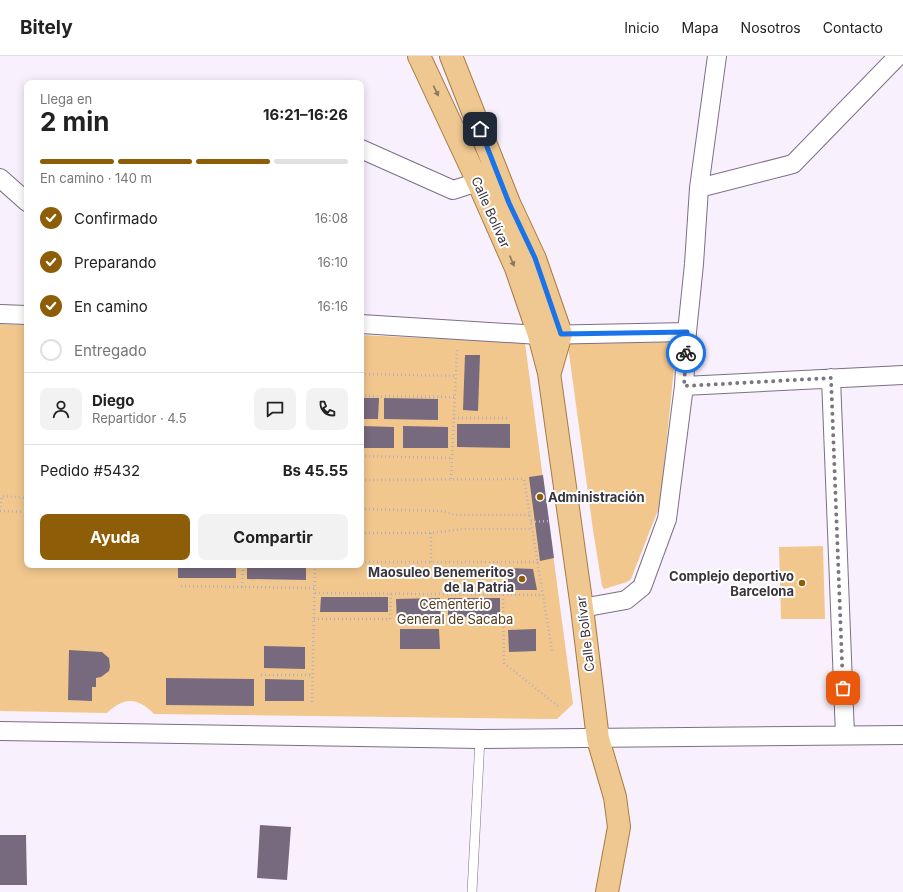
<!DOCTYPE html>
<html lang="es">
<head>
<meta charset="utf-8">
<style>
  :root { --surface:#fff; --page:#f2f2f2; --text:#222; --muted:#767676; --line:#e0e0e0; --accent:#8d5e07 }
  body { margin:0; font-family:Inter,sans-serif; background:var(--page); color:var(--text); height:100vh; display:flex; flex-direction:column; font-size:15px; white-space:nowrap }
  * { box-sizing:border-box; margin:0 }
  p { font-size:13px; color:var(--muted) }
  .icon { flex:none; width:22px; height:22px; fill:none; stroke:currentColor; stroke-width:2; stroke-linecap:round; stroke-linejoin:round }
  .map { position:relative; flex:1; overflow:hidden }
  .details { position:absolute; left:24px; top:24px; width:340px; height:488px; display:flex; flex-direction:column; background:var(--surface); border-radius:8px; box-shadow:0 2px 10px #0003 }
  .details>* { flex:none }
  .pin { position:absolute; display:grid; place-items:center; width:34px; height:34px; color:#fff; margin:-17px; border-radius:8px; box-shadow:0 2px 6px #0006 }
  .courier { position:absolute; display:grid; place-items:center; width:40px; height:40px; margin:-20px; border:3px solid #1a73e8; border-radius:50%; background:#fff; color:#222; box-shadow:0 1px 5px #0007 }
  .summary em { font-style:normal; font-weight:700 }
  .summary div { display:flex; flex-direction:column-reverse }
  .summary { display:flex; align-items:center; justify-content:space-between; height:68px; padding:0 16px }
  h1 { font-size:26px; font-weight:700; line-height:30px }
  .bar { display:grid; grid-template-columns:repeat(4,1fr); gap:6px 4px; align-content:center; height:48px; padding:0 16px }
  .bar i { height:5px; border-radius:3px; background:var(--line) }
  .bar .selected { background:var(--accent) }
  .bar p { grid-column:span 4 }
  .line { display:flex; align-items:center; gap:10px; padding:0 16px; border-top:1px solid var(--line) }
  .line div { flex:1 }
  .round { display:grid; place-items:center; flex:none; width:42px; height:42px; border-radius:8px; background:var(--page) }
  ol { padding:0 16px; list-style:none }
  li { display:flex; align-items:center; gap:12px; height:44px }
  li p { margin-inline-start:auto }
  li .icon { padding:4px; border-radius:50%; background:var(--accent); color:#fff; stroke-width:4 }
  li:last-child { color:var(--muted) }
  li i { width:22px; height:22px; border:2px solid var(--line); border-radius:50% }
  .primary-button { display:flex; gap:8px; margin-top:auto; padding:8px 16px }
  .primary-button a { flex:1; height:46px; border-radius:8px; background:var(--accent); color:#fff; font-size:16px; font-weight:700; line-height:46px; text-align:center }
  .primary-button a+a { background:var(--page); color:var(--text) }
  header { display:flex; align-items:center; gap:24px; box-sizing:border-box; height:56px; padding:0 20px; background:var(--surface); border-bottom:1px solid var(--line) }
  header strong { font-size:19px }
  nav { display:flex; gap:22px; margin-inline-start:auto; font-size:14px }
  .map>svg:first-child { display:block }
  .green { fill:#f2c78e }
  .building { fill:#776a7e }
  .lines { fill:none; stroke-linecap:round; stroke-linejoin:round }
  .service-casing { stroke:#7c6f84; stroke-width:10 }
  .minor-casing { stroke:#7c6f84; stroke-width:20 }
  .primary-casing { stroke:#a77c42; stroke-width:24 }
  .path { stroke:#b8b0bc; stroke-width:2.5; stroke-dasharray:1 3; stroke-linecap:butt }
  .service { stroke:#fff; stroke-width:9 }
  .minor { stroke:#fff; stroke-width:18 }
  .primary { stroke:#eec890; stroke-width:22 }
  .oneway { fill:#8a7662 }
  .done { stroke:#7c7580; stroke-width:4; stroke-dasharray:0 7.2 }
  .route { stroke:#1a73e8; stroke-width:5 }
  .poi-dot { fill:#8d5e07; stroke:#fff; stroke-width:1.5 }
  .labels { text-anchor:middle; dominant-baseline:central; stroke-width:4; stroke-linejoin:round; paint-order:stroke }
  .street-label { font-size:13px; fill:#39333c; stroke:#fff }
  .poi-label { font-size:13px; font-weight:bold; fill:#39333c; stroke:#fff; text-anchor:end }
  .park-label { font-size:13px; fill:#513a19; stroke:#fff }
</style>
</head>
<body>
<header>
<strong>Bitely</strong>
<nav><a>Inicio</a><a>Mapa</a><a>Nosotros</a><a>Contacto</a></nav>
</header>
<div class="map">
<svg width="903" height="836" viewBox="0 0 903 836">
  <rect width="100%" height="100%" fill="#f9f0fe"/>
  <path class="green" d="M0,268L27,269V509H361V279L525,287L573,648L557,663L154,658C137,641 124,641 107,657L0,655Z
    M670,286L674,288L676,293L660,449L631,523L627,526L604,533L602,530L593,474L568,290L571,288Z
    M823,490L825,563H781L779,491Z"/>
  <path class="building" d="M465,299H480L478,355L463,354Z
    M361,342H379L378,363H361Z
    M384,342L438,343V364L384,363Z
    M457,368H510V392L457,391Z
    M361,370L394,371V392H361Z
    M403,370L448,371V392H403Z
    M543,419L554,502L540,505L529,421Z
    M178,509H236V522H178Z
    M247,509H306V524L247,523Z
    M508,512L533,513L537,534H508Z
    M321,541H388V556H320Z
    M440,542L441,567L397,568L396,543Z
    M448,542H500V561H448Z
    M400,573H439L440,593H400Z
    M536,573V595L509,596L508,574Z
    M264,590L305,591V613L264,612Z
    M69,594L102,596L109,602L110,611L109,615L101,621L96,622V631H92V645L68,644Z
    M166,622L254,623V650L166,649Z
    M265,623L304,624V645H265Z
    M260,769L291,771L287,824L257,822Z
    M0,779H26L27,829H0Z"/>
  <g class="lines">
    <defs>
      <path id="service" d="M472,836L480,683"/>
      <path id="minor" d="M361,93L453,134L478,126
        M0,122L27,146
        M699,132L793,108L898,0
        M0,258L27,259
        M361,268L539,279L687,276
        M831,322L845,679
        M684,330L903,319
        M582,552L626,544L642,531L667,463L684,330L687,276L694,208L699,132L717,0
        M0,675L480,683L903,679"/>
      <path id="primary" d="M419,0L478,126L516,212L539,279L549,317L582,552L598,683L615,741L619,771L607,836
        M451,0L509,147L535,203L561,278L550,316"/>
    </defs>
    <use href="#service" class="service-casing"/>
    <use href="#minor" class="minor-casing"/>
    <use href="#primary" class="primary-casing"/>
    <path class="path" d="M361,318L456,320
      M361,340L454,341
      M454,362H510
      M361,400L452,402
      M451,423L457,294
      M361,424L524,423L552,595
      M0,451L2,440L27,442
      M361,453L443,455L455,459H530
      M0,455L27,456
      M531,466L550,465
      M361,477H431L463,473H532
      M361,506H538
      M431,506V477
      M181,530L315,532
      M242,531L243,509
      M315,537L543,539
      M503,539L504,607L559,651
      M314,563H390L391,538
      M261,619H313
      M312,646L315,509"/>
    <use href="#service" class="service"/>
    <use href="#minor" class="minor"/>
    <use href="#primary" class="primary"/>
  </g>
  <defs><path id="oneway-solid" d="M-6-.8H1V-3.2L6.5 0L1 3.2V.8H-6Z"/></defs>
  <g class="oneway">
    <use href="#oneway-solid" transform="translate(436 35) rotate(64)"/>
    <use href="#oneway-solid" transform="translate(512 205) rotate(67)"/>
  </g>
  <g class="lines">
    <path class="done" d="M686,297L684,330L831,322L843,632"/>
    <path class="route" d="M480,73L509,147L535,202L561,278L687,276L686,297"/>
  </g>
  <g class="poi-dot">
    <circle cx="540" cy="441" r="4"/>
    <circle cx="522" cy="523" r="4"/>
    <circle cx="802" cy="527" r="4"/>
  </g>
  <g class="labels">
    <g class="street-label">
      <text transform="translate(491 156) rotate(66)">Calle Bolívar</text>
      <text transform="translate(585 578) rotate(-97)">Calle Bolívar</text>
    </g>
    <g class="poi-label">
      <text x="548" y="441" text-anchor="start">Administración</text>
      <text x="514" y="516">Maosuleo Benemeritos<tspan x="514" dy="15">de la Patria</tspan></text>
      <text x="794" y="520">Complejo deportivo<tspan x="794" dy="15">Barcelona</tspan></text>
    </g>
    <g class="park-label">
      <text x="455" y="548">Cementerio<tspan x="455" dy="15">General de Sacaba</tspan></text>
    </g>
  </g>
</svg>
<div class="pin" style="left:843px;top:632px;background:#ea580c"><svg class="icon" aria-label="bag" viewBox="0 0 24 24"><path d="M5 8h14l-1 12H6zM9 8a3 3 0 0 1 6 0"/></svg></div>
<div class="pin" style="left:480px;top:73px;background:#1f2937"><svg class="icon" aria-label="home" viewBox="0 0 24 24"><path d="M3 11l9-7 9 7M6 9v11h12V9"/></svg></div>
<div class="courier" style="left:686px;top:297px"><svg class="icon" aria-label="bike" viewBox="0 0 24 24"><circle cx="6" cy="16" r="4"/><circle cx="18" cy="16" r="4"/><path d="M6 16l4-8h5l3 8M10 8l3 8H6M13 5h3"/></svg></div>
<section class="details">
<div class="summary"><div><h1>2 min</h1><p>Llega en</p></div><em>16:21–16:26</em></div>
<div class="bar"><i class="selected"></i><i class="selected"></i><i class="selected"></i><i></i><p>En camino · 140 m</p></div>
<ol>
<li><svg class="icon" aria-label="check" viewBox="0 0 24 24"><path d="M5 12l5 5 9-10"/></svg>Confirmado<p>16:08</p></li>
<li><svg class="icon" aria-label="check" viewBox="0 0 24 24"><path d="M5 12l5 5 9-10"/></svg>Preparando<p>16:10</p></li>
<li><svg class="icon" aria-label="check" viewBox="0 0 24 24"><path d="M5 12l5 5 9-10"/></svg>En camino<p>16:16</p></li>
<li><i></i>Entregado</li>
</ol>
<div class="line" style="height:72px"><a class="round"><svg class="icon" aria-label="person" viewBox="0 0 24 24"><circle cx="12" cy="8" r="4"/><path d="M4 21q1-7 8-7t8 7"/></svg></a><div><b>Diego</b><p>Repartidor · 4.5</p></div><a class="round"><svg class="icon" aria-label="chat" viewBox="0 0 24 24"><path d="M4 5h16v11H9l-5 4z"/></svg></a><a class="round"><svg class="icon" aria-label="phone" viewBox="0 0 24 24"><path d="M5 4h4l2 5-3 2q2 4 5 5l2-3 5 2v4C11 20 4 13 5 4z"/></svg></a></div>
<div class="line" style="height:52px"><div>Pedido #5432</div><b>Bs 45.55</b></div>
<div class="primary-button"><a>Ayuda</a><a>Compartir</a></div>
</section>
</div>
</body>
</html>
